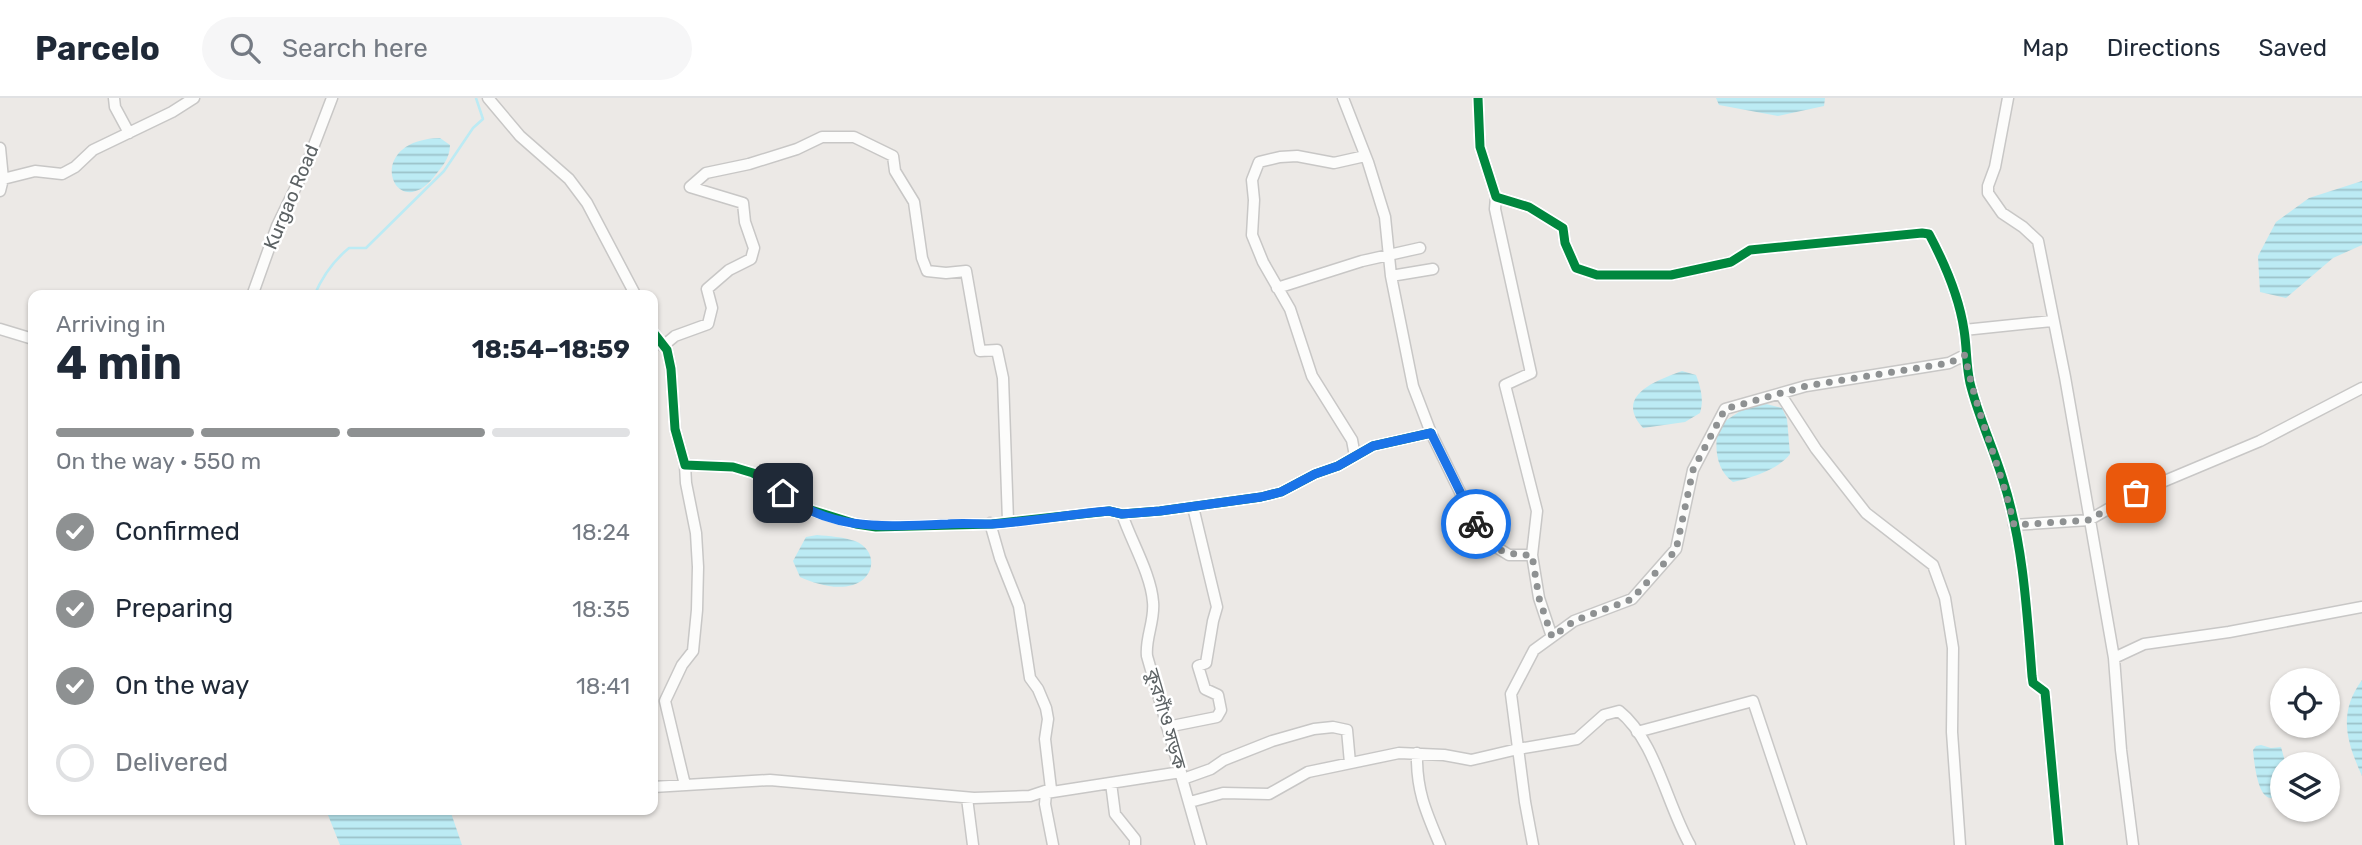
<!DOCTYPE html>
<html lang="en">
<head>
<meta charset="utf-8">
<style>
  :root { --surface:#fff; --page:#f6f6f7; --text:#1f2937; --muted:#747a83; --line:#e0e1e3; --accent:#8e9192 }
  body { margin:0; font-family:Rubik,"Noto Sans Bengali",sans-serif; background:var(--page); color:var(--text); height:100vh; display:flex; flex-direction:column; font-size:26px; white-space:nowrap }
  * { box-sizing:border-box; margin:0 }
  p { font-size:23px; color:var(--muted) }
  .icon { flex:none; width:38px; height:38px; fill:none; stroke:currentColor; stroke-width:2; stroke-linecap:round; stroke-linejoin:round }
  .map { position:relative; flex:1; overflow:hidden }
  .details { position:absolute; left:28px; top:192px; width:630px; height:525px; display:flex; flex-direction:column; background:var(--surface); border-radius:14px; box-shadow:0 2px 5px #0004 }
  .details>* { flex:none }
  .fabs { position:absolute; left:2270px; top:570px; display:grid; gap:14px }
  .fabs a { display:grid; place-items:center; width:70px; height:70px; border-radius:50%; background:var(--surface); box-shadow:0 2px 5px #0004; font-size:35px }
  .pin { position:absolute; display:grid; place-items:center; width:60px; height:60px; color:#fff; margin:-30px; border-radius:14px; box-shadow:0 4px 10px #0006 }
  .courier { position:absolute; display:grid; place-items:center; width:70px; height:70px; margin:-35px; border:5px solid #1a73e8; border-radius:50%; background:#fff; color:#222; box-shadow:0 2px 9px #0007 }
  .headline em { font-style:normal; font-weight:700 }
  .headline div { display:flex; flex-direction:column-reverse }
  .headline { display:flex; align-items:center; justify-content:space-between; height:119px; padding:0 28px }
  h1 { font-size:46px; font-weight:700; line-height:52px }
  .bar { display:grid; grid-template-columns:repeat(4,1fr); gap:10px 7px; align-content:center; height:84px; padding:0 28px }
  .bar i { height:9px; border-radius:5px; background:var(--line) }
  .bar .current { background:var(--accent) }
  .bar p { grid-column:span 4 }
  ol { padding:0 28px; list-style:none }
  li { display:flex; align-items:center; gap:21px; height:77px }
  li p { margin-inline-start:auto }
  li .icon { padding:7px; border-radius:50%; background:var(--accent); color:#fff; stroke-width:4 }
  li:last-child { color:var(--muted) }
  li i { width:38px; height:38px; border:4px solid var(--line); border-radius:50% }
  header { display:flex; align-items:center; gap:42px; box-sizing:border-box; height:98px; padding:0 35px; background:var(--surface); border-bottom:2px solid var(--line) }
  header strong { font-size:33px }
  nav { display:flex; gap:38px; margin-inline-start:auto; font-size:24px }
  .search { width:490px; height:63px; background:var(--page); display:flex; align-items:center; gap:18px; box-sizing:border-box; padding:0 24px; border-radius:38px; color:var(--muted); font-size:26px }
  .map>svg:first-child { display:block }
  .water { fill:url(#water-rules) }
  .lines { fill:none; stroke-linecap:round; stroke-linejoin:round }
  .stream { stroke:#bcebf4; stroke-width:2.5 }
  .minor-casing { stroke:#c8c7c6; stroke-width:13 }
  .minor { stroke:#fcfcfb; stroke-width:10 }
  .cycleway-casing { stroke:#fff; stroke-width:13 }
  .cycleway { stroke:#00873e; stroke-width:9 }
  .done { stroke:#8e9192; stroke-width:7; stroke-dasharray:0 12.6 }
  .route { stroke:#1a73e8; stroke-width:9 }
  .labels { text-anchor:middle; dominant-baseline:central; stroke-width:5; stroke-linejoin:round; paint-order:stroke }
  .street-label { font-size:19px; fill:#5c6264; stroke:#fff }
</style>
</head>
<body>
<header>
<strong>Parcelo</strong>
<div class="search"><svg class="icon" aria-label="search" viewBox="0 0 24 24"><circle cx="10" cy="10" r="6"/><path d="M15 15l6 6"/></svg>Search here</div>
<nav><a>Map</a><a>Directions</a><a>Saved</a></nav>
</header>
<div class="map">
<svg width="2362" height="747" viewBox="0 0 2362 747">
  <defs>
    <pattern id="water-rules" width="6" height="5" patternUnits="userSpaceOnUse" patternTransform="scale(1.75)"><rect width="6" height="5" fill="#bcebf4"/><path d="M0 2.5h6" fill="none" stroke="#9cc2c9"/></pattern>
  </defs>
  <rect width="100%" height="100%" fill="#ece9e6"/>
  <path class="water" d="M1716,0H1825L1824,8L1778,18L1719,7Z
    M440,40L450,47C450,61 441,70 433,80C394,127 361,42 440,40Z
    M2362,83V147L2333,160L2286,200L2260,194L2258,158L2276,124L2309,100Z
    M1682,273L1696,277C1701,290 1704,302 1700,315L1685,324L1643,330C1613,297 1658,282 1682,273Z
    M1766,306L1782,310L1787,321L1790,356C1779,371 1751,380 1733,384C1715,371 1714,347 1719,327L1742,312Z
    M817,437C829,438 843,439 855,443C878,452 876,480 853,487C835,492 816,486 800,479L793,463L806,439Z
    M2362,582V678C2346,642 2338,615 2362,582Z
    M2261,647L2271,650L2281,649L2286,667H2282V698C2281,698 2271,700 2270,700C2257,698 2254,662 2253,652L2256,648Z
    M326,712H450L462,747H340Z"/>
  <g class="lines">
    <path class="stream" d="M314,198C322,179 333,163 349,150H366L444,73L473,30L483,21L476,0"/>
    <defs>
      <path id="minor" d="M114,0L115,9L129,35
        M488,0L520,38L569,81L587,105L636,198
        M1343,0L1368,64L1385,119L1391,178L1413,288L1431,335L1483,441L1509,457H1532L1539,500L1552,539
        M1478,0L1480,49L1496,99L1529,109L1563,130L1565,145L1576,170L1597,177H1671L1731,164L1750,152L1922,135L1929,136C1945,166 1959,198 1964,232C1967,250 1966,267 1970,285C1978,318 1993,349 2003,382C2023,444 2027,513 2032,578L2033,585L2045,594L2059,747
        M2008,0L1995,69L1988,88V95L2002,115L2023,129L2038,143L2065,279L2114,560L2121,652L2133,747
        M0,50L3,81
        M0,93L3,81L35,73L62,76L75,69L93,52L172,14L194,0
        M1496,99L1495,111L1531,275L1505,287L1537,413L1532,457
        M1391,178L1433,171
        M1277,190L1362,163L1420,150
        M252,198L277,128L306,68L332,0
        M0,231L33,241
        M1964,232L2052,223
        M653,234L667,252L671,271L675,331L685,367L733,369L753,375L772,386L798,408L856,426L876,429L992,426L1109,413L1122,416L1160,413L1261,399L1281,394L1315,376L1338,368L1373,348L1431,335
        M663,248L675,238L708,226L712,210L707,191L729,172L751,161L754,150L745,124L743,105L690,89L706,75L749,66L797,51L822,39H854L893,58L895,73L914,104L922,160L927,173L946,175L966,173L980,253L997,252L1003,280L1008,423
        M1781,297L1816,351L1866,415L1933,467L1945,500L1953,550L1952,634L1960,747
        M1355,358L1352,342L1312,278L1290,211L1263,164L1252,137L1254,102L1252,82L1259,64L1280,59L1297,58L1334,65L1365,58
        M685,367L686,385L696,435L698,469L697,512L693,553L682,567L665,603L685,687
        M1122,416C1131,443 1151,476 1153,504C1155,523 1145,540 1147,558L1201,747
        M2014,427L2089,422L2136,395L2260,343L2362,290
        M2114,560L2144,546L2229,534L2362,509
        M1167,629L1217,619L1221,612L1218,597L1205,591L1198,568L1206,565L1213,523L1217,509L1193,409
        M1637,634L1753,603L1801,747
        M1417,655C1416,692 1426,714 1440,747
        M1183,681L1211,671L1224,662L1272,643L1314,631L1333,629L1347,632L1350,665
        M1111,685L1115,716L1135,741V747
        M653,689L770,682L974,700L1030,698L1051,691L1045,641L1048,621L1046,610L1038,591L1030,580L1019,508L1000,460L990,425
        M967,700L973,747
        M1190,704L1223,695L1269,696L1308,674L1399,655L1444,657L1471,662L1518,651L1577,641L1604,617L1619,613C1655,641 1667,707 1690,747
        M1053,747L1045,706L1046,695L1181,674
        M1533,747L1525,704L1511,596L1534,552L1574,523L1632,501L1676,451L1693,372L1725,311L1806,288L1949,265L1965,257"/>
    </defs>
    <use href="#minor" class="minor-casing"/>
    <use href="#minor" class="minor"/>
    <defs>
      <path id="cycleway" d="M1478,0L1480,49L1496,99L1529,109L1563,130L1565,145L1576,170L1597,177H1671L1731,164L1750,152L1922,135L1929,136C1945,166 1959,198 1964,232C1967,250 1966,267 1970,285C1978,318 1993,349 2003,382C2023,444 2027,513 2032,578L2033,585L2045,594L2059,747
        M653,234L667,252L671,271L675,331L685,367L733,369L753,375L772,386L798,408L856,426L876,429L992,426L1109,413L1122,416L1160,413L1261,399L1281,394L1315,376L1338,368L1373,348L1431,335"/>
    </defs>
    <use href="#cycleway" class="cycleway-casing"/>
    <use href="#cycleway" class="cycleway"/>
  </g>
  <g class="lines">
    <path class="done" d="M1476,426C1488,452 1505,457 1532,457L1539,500L1552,539L1574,523L1632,501L1676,452L1693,372L1725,311L1806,288L1949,265L1965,257C1976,315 2001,369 2014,427L2089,422L2136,395"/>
    <path class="route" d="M783,395C831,435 890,428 948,426C962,425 977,426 991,426C1030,424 1070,416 1109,413L1122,416L1160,413L1261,399L1281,394L1315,376L1338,368L1373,348L1431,335L1476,426"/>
  </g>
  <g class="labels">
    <g class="street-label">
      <text transform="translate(291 99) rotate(-67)">Kurgao Road</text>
      <text transform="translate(1166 621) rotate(74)">কুরগাঁও সড়ক</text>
    </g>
  </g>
</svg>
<div class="fabs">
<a><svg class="icon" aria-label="locate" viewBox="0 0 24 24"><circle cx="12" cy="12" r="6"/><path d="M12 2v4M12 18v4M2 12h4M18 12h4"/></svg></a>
<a><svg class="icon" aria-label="layers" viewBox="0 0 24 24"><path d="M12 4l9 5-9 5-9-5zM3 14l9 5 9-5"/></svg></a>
</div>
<div class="pin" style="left:2136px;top:395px;background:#ea580c"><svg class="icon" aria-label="bag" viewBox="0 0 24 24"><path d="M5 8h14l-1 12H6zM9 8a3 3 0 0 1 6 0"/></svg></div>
<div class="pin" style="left:783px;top:395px;background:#1f2937"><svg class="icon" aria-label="home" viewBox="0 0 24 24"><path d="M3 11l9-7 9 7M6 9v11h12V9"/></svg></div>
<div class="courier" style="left:1476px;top:426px"><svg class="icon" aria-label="bike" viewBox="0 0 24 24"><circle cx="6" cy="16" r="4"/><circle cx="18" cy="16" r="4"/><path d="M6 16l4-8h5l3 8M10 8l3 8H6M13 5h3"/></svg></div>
<section class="details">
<div class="headline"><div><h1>4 min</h1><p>Arriving in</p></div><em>18:54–18:59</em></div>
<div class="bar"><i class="current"></i><i class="current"></i><i class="current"></i><i></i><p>On the way · 550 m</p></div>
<ol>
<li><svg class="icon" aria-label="check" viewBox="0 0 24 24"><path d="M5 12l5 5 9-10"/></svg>Confirmed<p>18:24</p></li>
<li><svg class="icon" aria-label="check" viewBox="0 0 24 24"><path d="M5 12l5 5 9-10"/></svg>Preparing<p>18:35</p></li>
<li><svg class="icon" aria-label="check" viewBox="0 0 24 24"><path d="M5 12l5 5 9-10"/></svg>On the way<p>18:41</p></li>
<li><i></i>Delivered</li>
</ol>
</section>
</div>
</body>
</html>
